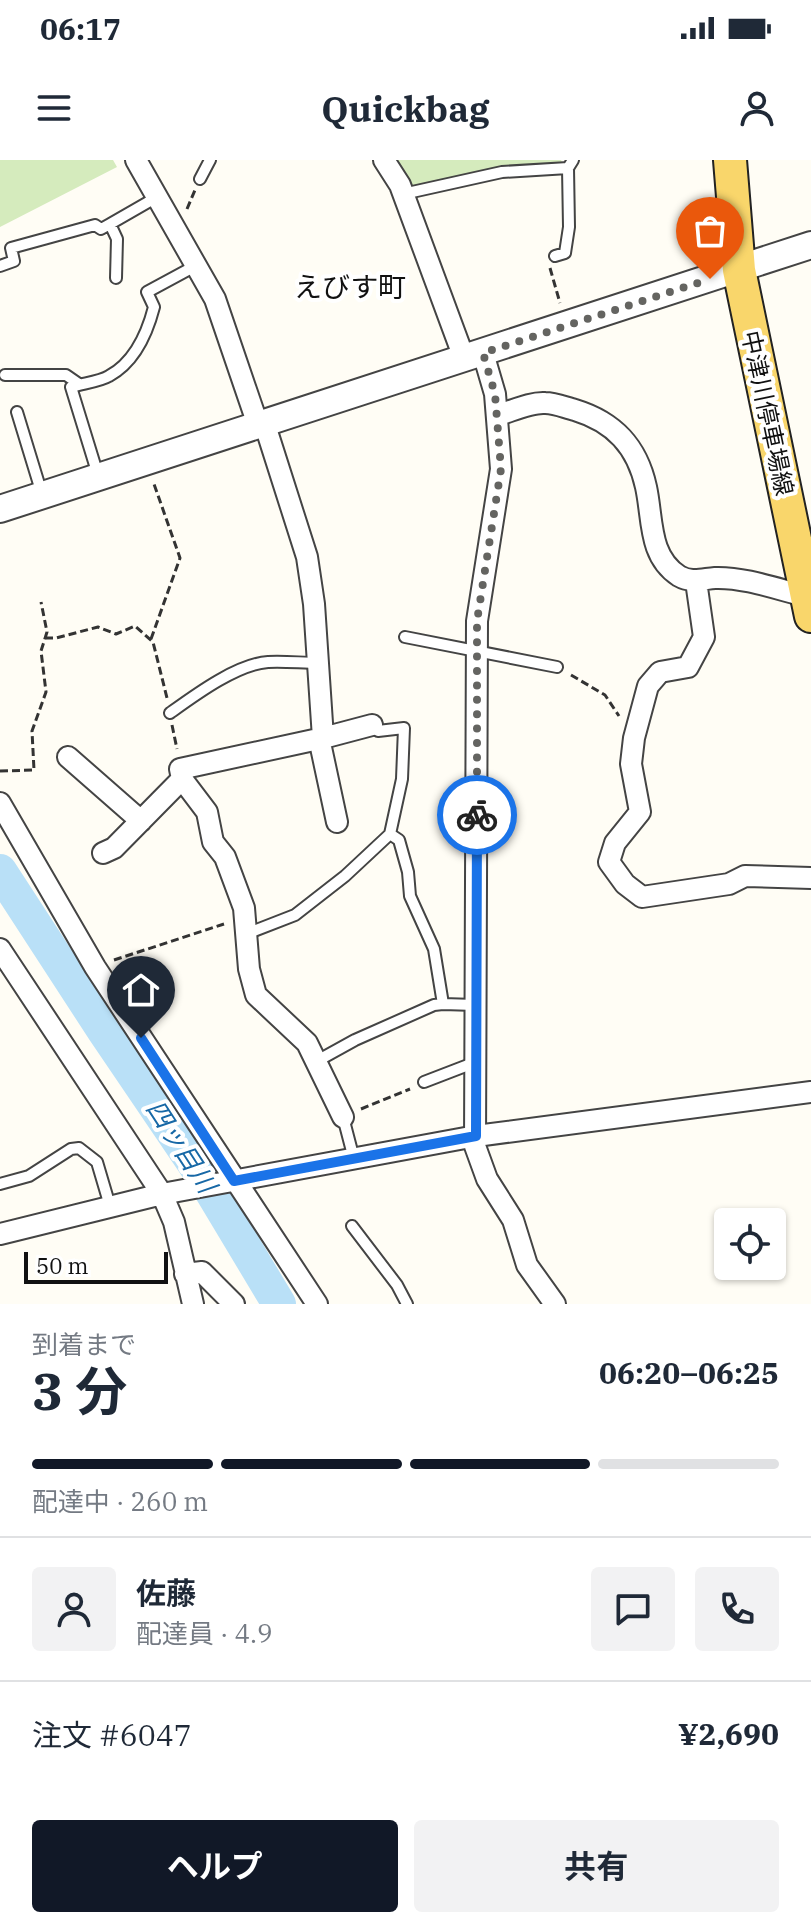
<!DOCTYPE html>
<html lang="ja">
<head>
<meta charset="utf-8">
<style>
  :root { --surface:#fff; --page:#f2f2f3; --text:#1f2937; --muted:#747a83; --line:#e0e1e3; --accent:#111827 }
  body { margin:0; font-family:"IBM Plex Serif","Noto Sans JP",serif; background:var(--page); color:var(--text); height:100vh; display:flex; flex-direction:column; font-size:30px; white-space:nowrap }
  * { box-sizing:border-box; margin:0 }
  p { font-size:26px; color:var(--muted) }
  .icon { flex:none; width:44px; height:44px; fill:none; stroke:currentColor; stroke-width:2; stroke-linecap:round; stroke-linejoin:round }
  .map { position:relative; height:1144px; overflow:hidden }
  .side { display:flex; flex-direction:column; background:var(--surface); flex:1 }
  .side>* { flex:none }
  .fabs { position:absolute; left:714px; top:1048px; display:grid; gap:16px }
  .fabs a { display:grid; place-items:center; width:72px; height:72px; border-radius:8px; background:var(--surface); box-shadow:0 2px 6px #0004; font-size:40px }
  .scale { position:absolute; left:24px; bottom:20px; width:144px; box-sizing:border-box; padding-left:8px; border:4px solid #111; border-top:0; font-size:22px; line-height:28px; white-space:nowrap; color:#111; -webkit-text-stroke:6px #fff; paint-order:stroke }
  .pin { position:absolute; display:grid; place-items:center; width:68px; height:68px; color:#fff; margin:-82px -34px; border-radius:50% 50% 50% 0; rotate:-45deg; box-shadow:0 0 8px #0007 }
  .pin .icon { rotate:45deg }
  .courier { position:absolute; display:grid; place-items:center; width:80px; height:80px; margin:-40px; border:6px solid #1a73e8; border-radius:50%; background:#fff; color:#222; box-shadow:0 2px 10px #0007 }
  .headline em { font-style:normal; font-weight:700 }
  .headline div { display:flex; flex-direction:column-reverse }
  .headline { display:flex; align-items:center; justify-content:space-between; height:136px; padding:0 32px }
  h1 { font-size:52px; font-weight:700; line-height:60px }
  .bar { display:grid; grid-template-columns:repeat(4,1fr); gap:12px 8px; align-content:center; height:96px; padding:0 32px }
  .bar i { height:10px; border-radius:6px; background:var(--line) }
  .bar .selected { background:var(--accent) }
  .bar p { grid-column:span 4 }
  .line { display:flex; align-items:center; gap:20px; padding:0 32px; border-top:2px solid var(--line) }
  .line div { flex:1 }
  .round { display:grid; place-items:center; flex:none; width:84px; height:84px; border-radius:8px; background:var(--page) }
  .primary-button { display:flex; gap:16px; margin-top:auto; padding:16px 32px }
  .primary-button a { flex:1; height:92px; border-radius:8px; background:var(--accent); color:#fff; font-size:32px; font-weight:700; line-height:92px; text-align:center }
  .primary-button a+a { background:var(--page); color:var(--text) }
  .status { display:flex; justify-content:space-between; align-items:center; height:56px; padding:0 40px; background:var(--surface); direction:ltr }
  .status svg { height:22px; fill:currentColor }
  header { display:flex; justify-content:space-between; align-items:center; height:104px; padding:0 32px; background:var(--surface); font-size:36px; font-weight:700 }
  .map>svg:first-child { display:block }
  .green { fill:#d5ebbd }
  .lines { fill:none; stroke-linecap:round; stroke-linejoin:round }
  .river { stroke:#b9e0f7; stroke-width:34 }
  .service-casing { stroke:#444; stroke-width:14 }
  .minor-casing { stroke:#444; stroke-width:24 }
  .tertiary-casing { stroke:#444; stroke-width:30 }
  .primary-casing { stroke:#222; stroke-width:36 }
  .path { stroke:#333; stroke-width:3; stroke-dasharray:8 4; stroke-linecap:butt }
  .service { stroke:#fff; stroke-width:10 }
  .minor { stroke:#fff; stroke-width:20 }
  .tertiary { stroke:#fff; stroke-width:26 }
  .primary { stroke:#f9d66b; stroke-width:32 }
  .done { stroke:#646461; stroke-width:8; stroke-dasharray:0 14.4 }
  .route { stroke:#1a73e8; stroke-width:10 }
  .labels { text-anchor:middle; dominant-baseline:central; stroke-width:8; stroke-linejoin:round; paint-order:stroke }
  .street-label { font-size:24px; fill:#111; stroke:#fff }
  .water-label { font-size:26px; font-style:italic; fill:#1768a6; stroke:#fff }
  .quarter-label { font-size:28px; fill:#111; stroke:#fff }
</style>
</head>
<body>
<div class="status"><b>06:17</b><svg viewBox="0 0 49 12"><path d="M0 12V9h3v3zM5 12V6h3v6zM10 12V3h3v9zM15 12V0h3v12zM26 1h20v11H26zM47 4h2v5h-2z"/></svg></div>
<header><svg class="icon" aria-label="menu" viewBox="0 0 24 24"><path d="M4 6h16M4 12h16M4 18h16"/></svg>Quickbag<svg class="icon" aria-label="person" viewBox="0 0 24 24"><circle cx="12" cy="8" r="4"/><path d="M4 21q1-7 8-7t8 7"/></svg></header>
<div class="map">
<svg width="811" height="1144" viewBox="0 0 811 1144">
  <rect width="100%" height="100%" fill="#fffdf5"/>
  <path class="green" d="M0,0H113L117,7L0,67Z
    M397,0H561L562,2L498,7L411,27Z"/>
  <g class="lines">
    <path class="river" d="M0,711L104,871L201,1014L279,1144"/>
    <defs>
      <path id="service" d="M200,19L210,0
        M403,34L502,12L568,8L573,0
        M555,96L565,93L569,67L568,8
        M0,106L14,101L11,88L95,65L101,69L110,64
        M116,118L117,79L110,64L157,37
        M5,215H66L79,224
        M17,252L42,334
        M98,315L71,227C83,223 99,222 109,216C135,202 147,174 154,147L147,132L197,105
        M405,477L557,507
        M170,553C195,535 237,504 268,502C284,501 302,503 318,503
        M390,674L399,680L408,712L410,736L434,789L443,844L475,845
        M246,774L295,755L345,716L390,674L402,619L404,568L378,571L372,565
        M317,901L355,880L434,845L443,844
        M424,922L476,902
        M343,957L354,999
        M0,1024L29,1016L71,989L79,988L97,1002L110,1046
        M352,1066L397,1125L407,1144"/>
      <path id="minor" d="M136,0L215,139L258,265
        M384,0L400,25L464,198
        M483,193L495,234L501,309L477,461L475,986L487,1019L513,1060L527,1105L555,1144
        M498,255C512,251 531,242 545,243C556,243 566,248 575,250C614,262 637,286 646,327C653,358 648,396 679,416C691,423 702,419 715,418C744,417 777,429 805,436
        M264,262L307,397L314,444L323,578L180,609L182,619L207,652L213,682L225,697L244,748L249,809L256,835L307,883L343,957
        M696,421L704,477L688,507L660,512L648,526L634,578L631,604L640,652L615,683L609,702L625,724L642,737L729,724L745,716L811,718
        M319,578L337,662
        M323,578L372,565
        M68,597L141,661
        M0,643L95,807L317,1144
        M103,693L114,688L182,619
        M0,789L162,1034L174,1062L193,1144
        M0,1074L162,1034L476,976L811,932
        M185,1114L202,1112L234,1144"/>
      <path id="tertiary" d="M0,349L811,85"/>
      <path id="primary" d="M730,0L739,110L811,456"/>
    </defs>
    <use href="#service" class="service-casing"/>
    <use href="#minor" class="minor-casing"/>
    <use href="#tertiary" class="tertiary-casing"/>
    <use href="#primary" class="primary-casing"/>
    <path class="path" d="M187,49L195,30
      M550,108L560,143
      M45,478H56L98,467L116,474L135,466L153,482L167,538
      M151,479L180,398L154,324
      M571,515L605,535L619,556
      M172,565L177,589
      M0,611L34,610L32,571L46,532L41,491L47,472L41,442
      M114,800L224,764
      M361,949L410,929"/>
    <use href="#service" class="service"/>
    <use href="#minor" class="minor"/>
    <use href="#tertiary" class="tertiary"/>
    <use href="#primary" class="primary"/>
  </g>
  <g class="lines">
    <path class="done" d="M477,655V461L501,309L495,234L483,193L710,119"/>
    <path class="route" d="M141,878L234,1021L476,976L477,655"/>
  </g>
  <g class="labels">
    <g class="street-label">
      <text transform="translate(768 253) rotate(78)">中津川停車場線</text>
    </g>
    <g class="water-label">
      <text transform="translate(182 986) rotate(57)">四ッ目川</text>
    </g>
    <g class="quarter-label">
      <text x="350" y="126">えびす町</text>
    </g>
  </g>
</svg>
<div class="fabs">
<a><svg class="icon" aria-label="locate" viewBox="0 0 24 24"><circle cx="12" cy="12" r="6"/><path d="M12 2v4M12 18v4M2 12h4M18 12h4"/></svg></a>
</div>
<div class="scale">50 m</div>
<div class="pin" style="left:710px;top:119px;background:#ea580c"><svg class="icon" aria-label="bag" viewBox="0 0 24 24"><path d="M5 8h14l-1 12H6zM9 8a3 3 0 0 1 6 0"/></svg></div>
<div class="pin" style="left:141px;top:878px;background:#1f2937"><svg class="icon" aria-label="home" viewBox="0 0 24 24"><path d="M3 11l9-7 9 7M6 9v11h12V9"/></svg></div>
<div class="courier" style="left:477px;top:655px"><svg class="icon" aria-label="bike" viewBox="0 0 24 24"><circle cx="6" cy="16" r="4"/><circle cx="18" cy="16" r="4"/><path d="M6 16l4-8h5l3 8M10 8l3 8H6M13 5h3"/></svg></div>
</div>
<section class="side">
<div class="headline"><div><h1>3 分</h1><p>到着まで</p></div><em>06:20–06:25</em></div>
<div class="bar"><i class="selected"></i><i class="selected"></i><i class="selected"></i><i></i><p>配達中 · 260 m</p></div>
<div class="line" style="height:144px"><a class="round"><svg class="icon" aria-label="person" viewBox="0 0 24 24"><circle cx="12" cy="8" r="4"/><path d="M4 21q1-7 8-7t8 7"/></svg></a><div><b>佐藤</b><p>配達員 · 4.9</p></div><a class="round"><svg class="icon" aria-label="chat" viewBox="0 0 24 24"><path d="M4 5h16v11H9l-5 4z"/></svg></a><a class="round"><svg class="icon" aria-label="phone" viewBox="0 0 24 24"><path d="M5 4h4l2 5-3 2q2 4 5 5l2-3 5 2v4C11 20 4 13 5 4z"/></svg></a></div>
<div class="line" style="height:104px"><div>注文 #6047</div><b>¥2,690</b></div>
<div class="primary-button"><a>ヘルプ</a><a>共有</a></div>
</section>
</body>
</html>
